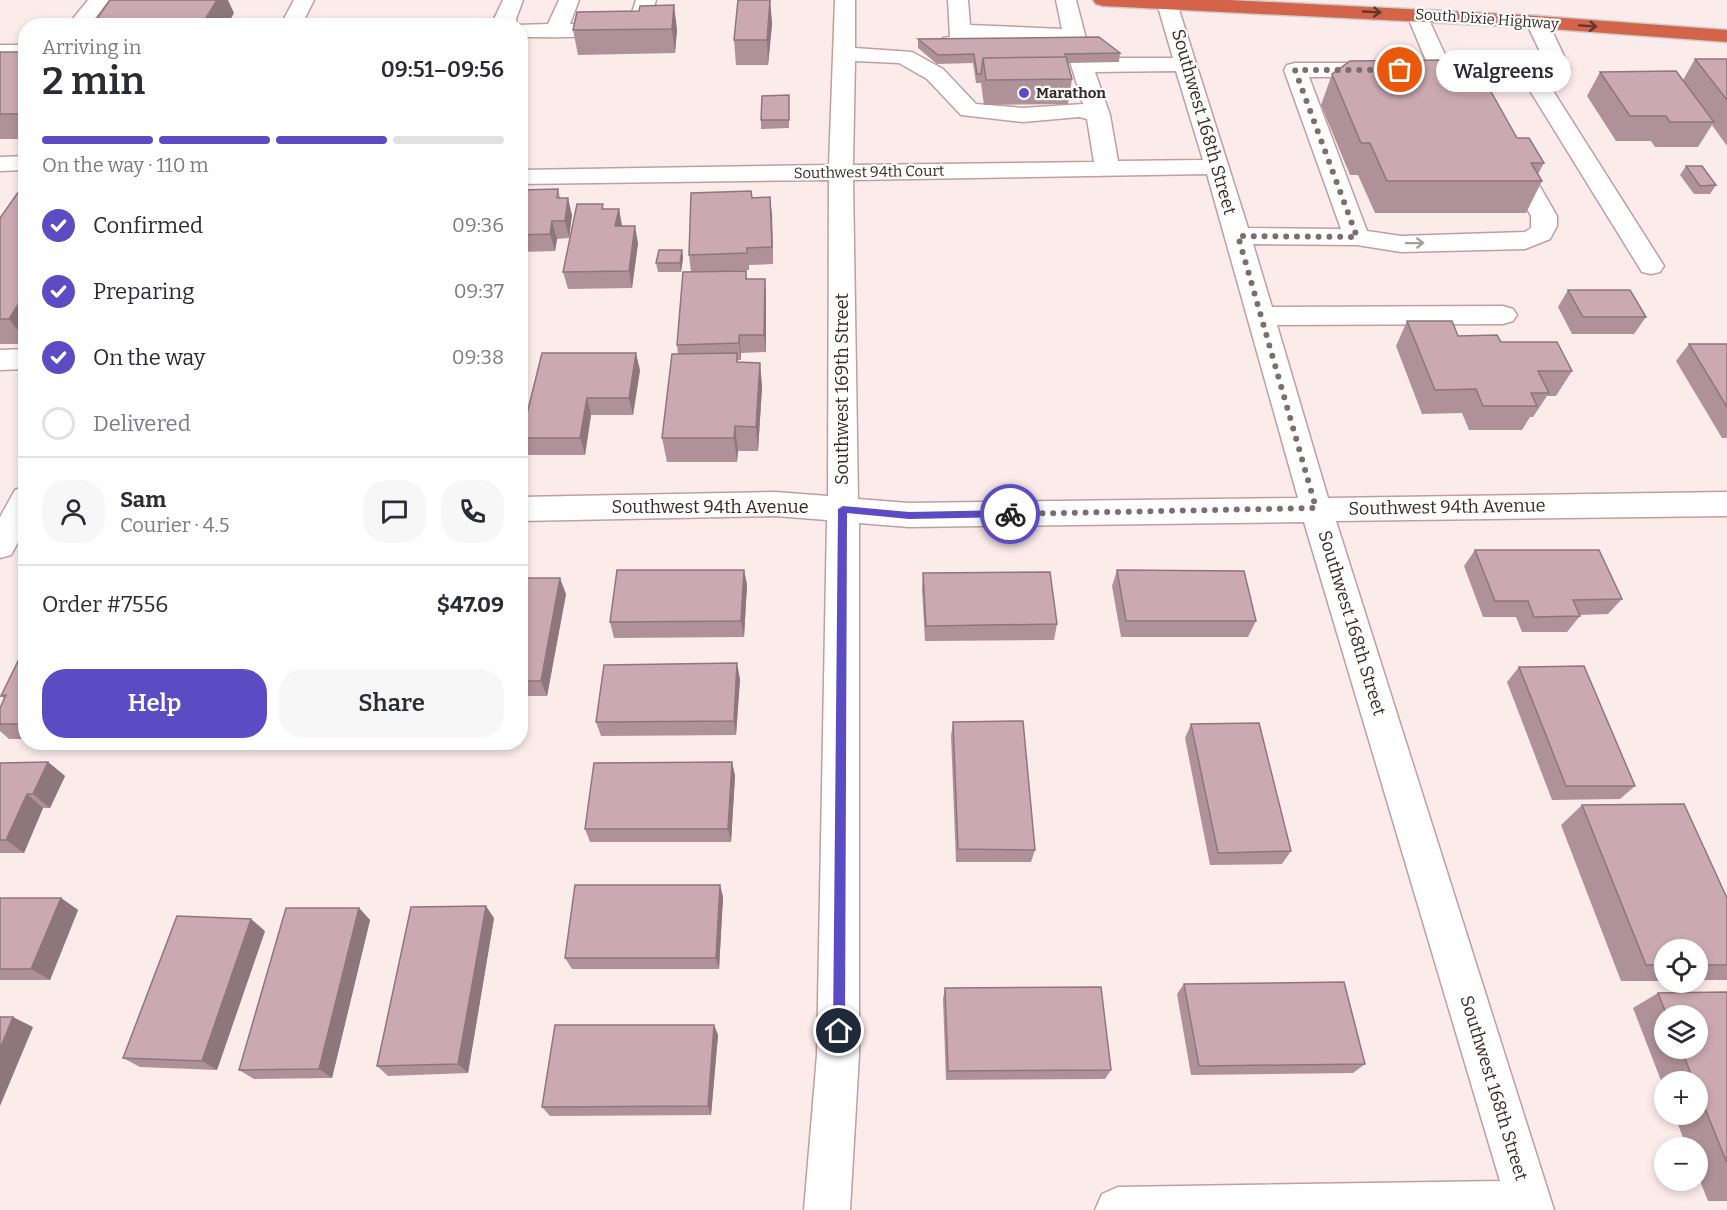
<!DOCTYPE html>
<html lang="en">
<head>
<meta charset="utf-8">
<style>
  :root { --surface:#fff; --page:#f7f7f7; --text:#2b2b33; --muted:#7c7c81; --line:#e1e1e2; --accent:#5b4cc4 }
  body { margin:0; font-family:Bitter,serif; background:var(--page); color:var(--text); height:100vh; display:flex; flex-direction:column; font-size:22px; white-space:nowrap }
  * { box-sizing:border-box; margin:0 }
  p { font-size:20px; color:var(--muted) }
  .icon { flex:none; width:33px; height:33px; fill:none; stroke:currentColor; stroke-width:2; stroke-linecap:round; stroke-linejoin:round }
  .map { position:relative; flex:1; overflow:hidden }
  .side { position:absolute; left:18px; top:18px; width:510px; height:732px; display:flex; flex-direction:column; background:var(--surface); border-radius:24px; box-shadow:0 3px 9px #0003 }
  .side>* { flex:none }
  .tools { position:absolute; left:1654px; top:939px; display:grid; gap:12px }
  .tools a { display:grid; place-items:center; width:54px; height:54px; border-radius:50%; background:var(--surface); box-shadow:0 3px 9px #0003; font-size:30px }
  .pin { position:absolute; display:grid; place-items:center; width:51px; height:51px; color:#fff; margin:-26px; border:3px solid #fff; border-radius:50%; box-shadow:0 2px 6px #0007 }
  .courier { position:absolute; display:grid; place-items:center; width:60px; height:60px; margin:-30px; border:4px solid #5b4cc4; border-radius:50%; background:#fff; color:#222; box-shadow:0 2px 8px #0007 }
  .bubble { position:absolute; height:42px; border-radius:21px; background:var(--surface); box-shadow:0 3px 9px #0003; font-size:20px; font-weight:600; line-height:42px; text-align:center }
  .overview em { font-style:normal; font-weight:600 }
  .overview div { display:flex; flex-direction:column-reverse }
  .overview { display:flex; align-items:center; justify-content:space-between; height:102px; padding:0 24px }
  h1 { font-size:39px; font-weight:600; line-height:45px }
  .bar { display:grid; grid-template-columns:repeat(4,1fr); gap:9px 6px; align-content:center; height:72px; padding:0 24px }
  .bar i { height:8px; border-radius:4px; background:var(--line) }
  .bar .current { background:var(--accent) }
  .bar p { grid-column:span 4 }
  .line { display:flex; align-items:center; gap:15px; padding:0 24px; border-top:2px solid var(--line) }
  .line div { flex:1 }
  .round { display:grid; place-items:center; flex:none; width:63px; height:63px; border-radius:24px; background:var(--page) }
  ol { padding:0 24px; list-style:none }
  li { display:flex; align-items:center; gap:18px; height:66px }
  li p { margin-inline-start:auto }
  li .icon { padding:6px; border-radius:50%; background:var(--accent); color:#fff; stroke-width:4 }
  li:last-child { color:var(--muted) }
  li i { width:33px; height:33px; border:3px solid var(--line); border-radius:50% }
  .cta { display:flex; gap:12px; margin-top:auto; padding:12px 24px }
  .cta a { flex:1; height:69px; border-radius:24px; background:var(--accent); color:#fff; font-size:24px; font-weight:600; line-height:69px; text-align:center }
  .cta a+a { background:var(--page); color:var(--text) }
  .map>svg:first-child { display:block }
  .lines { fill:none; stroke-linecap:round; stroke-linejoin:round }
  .minor-casing { stroke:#c29ea0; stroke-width:3 }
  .highway-casing { stroke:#cfcccc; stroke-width:3 }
  .minor { fill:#fff; fill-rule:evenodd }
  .highway { fill:#d3644a; fill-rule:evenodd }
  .wall { fill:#af919a; fill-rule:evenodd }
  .shaded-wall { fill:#8e767d }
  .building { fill:#cba9b3; stroke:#8e767d; stroke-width:1.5 }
  .oneway { stroke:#5f3832 }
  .oneway2 { stroke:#a59f9f }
  .route { fill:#5b4cc4 }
  .done { stroke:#7c6e6e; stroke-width:6; stroke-dasharray:0 10.8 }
  .poi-dot { fill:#5b4cc4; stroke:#fdfdfd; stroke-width:2 }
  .labels { text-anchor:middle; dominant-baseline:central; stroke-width:4.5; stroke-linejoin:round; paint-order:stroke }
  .far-street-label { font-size:15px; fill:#382a2a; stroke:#fdfdfd }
  .far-poi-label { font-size:15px; font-weight:bold; fill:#382a2a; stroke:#fdfdfd; text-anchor:start }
  .street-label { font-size:18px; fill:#382a2a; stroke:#fdfdfd }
</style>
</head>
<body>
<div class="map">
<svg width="1727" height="1210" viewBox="0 0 1727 1210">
  <rect width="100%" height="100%" fill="#fbebeb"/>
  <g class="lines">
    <defs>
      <path id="minor" d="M88,0H109L89,26H67Z
        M294,0H314L301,26H280Z
        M503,0H523L516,19L517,25L548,24L559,0H579L570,24H598L630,19L636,0H656L647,29C605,39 563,37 520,37V26H495L494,19Z
        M835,0H855V48L912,52L943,69L976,104L1023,108L1083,104L1064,42L971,38L969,47L951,50L943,48L940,43L943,38L950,37L948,0H968L970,25L1062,29L1056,0H1076L1091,58H1173L1156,0H1176L1248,228L1341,229L1284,70L1287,65L1295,63H1427L1407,15L1411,11L1418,9L1425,11L1452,70L1449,75L1441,77H1309L1367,231L1401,236L1525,232L1531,228V216L1500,159L1504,154L1512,152L1520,154L1524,159L1557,216V226L1550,239L1525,249L1401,252L1357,245L1253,244L1272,307L1503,306L1513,309L1517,315L1513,321L1503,324L1277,325L1328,498L1727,492V516L1336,521L1554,1210H1095L1102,1194L1118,1187L1500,1181L1304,522L909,527L859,523V1055L850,1210H804L817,1055L827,520L775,516L520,521V497L775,492L828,496L829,180L520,184V170L829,165ZM855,61L899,63L927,79L961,115L1023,122L1079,117L1087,119L1094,162L853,165ZM1176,71L1203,160L1118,161L1110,115L1095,72ZM1207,174L1298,498L909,503L858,499L853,180Z
        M1537,16L1545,17L1548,22L1570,69L1567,74L1543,75L1664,266L1660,272L1651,274L1642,272L1516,68L1519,63L1545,62L1526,22L1529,17Z
        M0,45H26V59H0Z
        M26,156V170L0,171V157Z
        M26,349V369L0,370V350Z
        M26,486V528L11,555L0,558V517L15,490Z"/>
      <path id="highway" d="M1093,0H1229L1524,15L1727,30V42L1524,27L1103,6L1096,4Z"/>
    </defs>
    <use href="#minor" class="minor-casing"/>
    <use href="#highway" class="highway-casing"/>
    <use href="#minor" class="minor"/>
    <use href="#highway" class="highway"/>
  </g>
  <path class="wall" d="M770,0L772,24L768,65H736L734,40Z
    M577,12L677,29L675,53L578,55L573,30Z
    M918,39L1120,53L1119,62L1068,63L1072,79L1068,104L984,105L981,83H976L973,63L937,64L918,48Z
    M0,52H26V139H0Z
    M1695,59H1727V146L1712,125L1698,147H1655L1651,141H1616L1587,96L1600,72L1683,80Z
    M1446,65L1517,138L1544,163L1538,174L1542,181L1526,213H1375L1358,175H1350L1321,105L1332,74Z
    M789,95V128L761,129V120Z
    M1686,166L1716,185L1710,194H1694L1680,175Z
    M26,181V344H0V218Z
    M558,189L560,198L572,215L569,238L557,239L555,251L520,252V190Z
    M752,198L772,214L773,264L749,265V270L729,271H746L747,279H765L766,296V352L741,353V360H738V362L760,363L762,387L758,451H738L737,462H667L662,438L678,354L677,345L691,272L689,255Z
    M604,209H619L622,226L638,243L632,288L568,289L563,272Z
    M682,250L683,258L681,272H658L656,263Z
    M1568,290L1646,317L1634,334H1572L1558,307Z
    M1407,321L1458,336L1501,342L1572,371L1556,396H1547L1533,417H1530L1522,430H1469L1462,413L1422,414L1396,346Z
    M1689,344H1727V438H1722L1676,361Z
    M542,353L640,370L633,415H591L585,455H527L521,438Z
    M1475,550L1622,599L1608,614L1579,615L1580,616L1567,632H1522L1516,617H1483L1464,566Z
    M744,570L747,585L744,637L614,638L610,622Z
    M1117,570L1256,621L1248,637H1121L1112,586Z
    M923,573L1057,624L1054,640L925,641L922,589Z
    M520,578L566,594L547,696H520Z
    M26,657V739H9L0,731V708L5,699L1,696Z
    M1519,667L1635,786L1620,799L1552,800L1507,682Z
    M740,679L736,735L601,736L596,722Z
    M953,722L1035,850L1031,862H956L951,736Z
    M1191,724L1291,851L1282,864L1210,865L1185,738Z
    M48,762L65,776L50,808H43L24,853H0V763Z
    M732,762L735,776L731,842H590L585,829Z
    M1582,805L1727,898V980H1698V950H1665V981H1621L1561,825Z
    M720,885L723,897L719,969H572L565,958Z
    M0,898H61L78,910L50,980H0Z
    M359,908L370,920L332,1078L254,1079L239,1070Z
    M494,918L468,1073L388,1076L377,1066Z
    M265,931L217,1070L140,1067L123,1058Z
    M1184,984L1365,1064L1353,1073L1191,1075L1177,994Z
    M945,988L1111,1070L1105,1079L946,1080L943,999Z
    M1727,992V1201H1708L1698,1176V1148H1687L1674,1114H1698V1082H1665V1091L1633,1008L1658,993ZM1665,1016H1698V1048H1665Z
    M714,1025L718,1035L711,1115L550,1116L542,1107Z"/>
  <path class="shaded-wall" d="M217,0H228L234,13L227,26H201Z
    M770,0L772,24L768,65L767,40Z
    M674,5L677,29L675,53L672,29Z
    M770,197L772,214L773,264L772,247Z
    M568,198L572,215L569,238L565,221Z
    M619,209L622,226H615Z
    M552,221L557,239L555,251L550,234Z
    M635,226L638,243L632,288L629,271Z
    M682,250L683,258L681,272L680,263Z
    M765,279L766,296V352L764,335Z
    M26,292V341L9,319Z
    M739,335L741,353V360L739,343Z
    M636,353L640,370L633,415L629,398Z
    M760,363L762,387L758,451L756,427Z
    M587,398L591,415L585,455L580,438Z
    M735,426L738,451L737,462L734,438Z
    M744,570L747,585L744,637L741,621Z
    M560,578L566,594L547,696L541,681Z
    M737,663L740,679L736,735L734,721Z
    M48,762L65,776L50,808L33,794Z
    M732,762L735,776L731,842L728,829Z
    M27,794L43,808L24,853L6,840Z
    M720,885L723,897L719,969L716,958Z
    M61,898L78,910L50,980L31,969Z
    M486,906L494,918L468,1073L458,1064Z
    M359,908L370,920L332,1078L319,1069Z
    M251,919L265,931L217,1070L202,1061Z
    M13,1017L33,1027L0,1106V1049Z
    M714,1025L718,1035L711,1115L708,1106Z"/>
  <path class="building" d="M110,0H217L201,26H92Z
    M738,0H770L767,40H734Z
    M674,5L672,29L573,30L577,12L639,11L640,6Z
    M1099,37L1120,53L1065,54L1066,57L983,58L981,74H977L974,54L938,55L918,39Z
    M0,52H26V114H0Z
    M1066,57L1072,79L986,80L983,58Z
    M1695,59H1727V100Z
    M1443,60L1446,65H1476L1517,138H1529L1544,163H1531L1542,181H1387L1370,143H1361L1332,74L1350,61Z
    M1676,71L1714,122H1670L1666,116H1630L1600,72Z
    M789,95V120H761L762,96Z
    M1686,166H1702L1716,185L1700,186Z
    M26,181V292L9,319H0V218Z
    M558,189L557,198H568L565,221H552L550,234L520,235V190Z
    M751,191L752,198L770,197L772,247L747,248V253L689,255L691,193Z
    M577,204H603L602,209H619L615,226H635L629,271L563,272Z
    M659,250H682L680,263H656Z
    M746,271V279H765L764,335H739V343L677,345L683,272Z
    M1568,290H1630L1646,317H1583Z
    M1407,321H1452L1458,336L1497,335L1501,342H1557L1572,371H1538L1549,393H1531L1537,406H1483L1476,389L1435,390Z
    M1689,344H1727V407Z
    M542,353H636L629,398H587L580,438H521Z
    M737,353V362L760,363L756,427L735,426L734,438H662L672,354Z
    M1475,550H1599L1622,599L1573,600L1580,616L1534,617L1528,601H1495Z
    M617,570H744L741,621L610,622Z
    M1117,570L1244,571L1256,621H1126Z
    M1050,572L1057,624L926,626L923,573Z
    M520,578H560L541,681H520Z
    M20,657H26V724H0V708L6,695L1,696Z
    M737,663L734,721L596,722L604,665Z
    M1584,666L1635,786H1566L1519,667Z
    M1023,721L1035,850L958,849L953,722Z
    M1259,723L1291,851L1218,853L1191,724Z
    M48,762L33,794H27L6,840H0V763Z
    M732,762L728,829H585L594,763Z
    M1684,804L1727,898V965H1698V950H1665V965H1646L1582,805Z
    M575,885H720L716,958H565Z
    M0,898H61L31,969H0Z
    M486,906L458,1064L377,1066L411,907Z
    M286,908H359L319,1069L239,1070Z
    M177,916L251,919L202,1061L123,1058Z
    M1344,982L1365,1064L1199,1066L1184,984Z
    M1101,987L1111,1070L948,1071L945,988Z
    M1727,992V1163L1698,1091V1082H1694L1681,1048H1698V1016H1667L1658,993Z
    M0,1017H13L0,1049Z
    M555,1025H714L708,1106L542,1107Z"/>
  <defs><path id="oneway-shaft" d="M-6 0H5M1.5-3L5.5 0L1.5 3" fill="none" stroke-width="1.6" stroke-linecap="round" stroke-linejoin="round" transform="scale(1.5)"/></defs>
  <g class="oneway">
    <use href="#oneway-shaft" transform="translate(1372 12) rotate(3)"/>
    <use href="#oneway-shaft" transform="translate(1588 26) rotate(4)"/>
  </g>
  <use class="oneway2" href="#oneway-shaft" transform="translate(1415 243) rotate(-1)"/>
  <path class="route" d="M843,506L909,512L1010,510L1014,514L1010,517L909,519L847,513L845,1031L839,1037L833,1031L838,509Z"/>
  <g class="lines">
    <path class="done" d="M1010,514L1316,508L1238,236L1357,237L1295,70H1400"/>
  </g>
  <circle class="poi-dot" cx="1024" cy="93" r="6"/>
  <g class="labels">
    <g class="far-street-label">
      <text transform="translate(1487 19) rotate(4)">South Dixie Highway</text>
      <text transform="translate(869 172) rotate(-1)">Southwest 94th Court</text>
    </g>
    <g class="far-poi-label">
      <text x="1036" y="93">Marathon</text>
    </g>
    <g class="street-label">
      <text transform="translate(1204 122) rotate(74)">Southwest 168th Street</text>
      <text transform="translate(842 389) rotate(-90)">Southwest 169th Street</text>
      <text x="710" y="507">Southwest 94th Avenue</text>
      <text transform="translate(1447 507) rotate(-1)">Southwest 94th Avenue</text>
      <text transform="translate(1352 623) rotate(73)">Southwest 168th Street</text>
      <text transform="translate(1494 1088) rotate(73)">Southwest 168th Street</text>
    </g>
  </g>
</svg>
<div class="tools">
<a><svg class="icon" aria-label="locate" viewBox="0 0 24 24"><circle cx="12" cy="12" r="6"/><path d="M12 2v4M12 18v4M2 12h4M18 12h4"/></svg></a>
<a><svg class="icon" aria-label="layers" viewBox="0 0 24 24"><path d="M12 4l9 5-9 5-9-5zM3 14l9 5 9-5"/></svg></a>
<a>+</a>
<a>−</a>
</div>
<div class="pin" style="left:1400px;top:70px;background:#ea580c"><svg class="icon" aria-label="bag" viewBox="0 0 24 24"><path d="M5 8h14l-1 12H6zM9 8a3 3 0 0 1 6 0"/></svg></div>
<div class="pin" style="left:839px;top:1031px;background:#1f2937"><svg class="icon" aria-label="home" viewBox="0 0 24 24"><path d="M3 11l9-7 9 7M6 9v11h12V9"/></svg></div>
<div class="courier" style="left:1010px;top:514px"><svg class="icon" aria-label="bike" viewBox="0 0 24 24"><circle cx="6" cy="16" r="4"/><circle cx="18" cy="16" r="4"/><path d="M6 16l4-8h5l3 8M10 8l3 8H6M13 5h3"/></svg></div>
<div class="bubble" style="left:1436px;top:50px;width:135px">Walgreens</div>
<section class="side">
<div class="overview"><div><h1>2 min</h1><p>Arriving in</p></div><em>09:51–09:56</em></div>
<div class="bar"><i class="current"></i><i class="current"></i><i class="current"></i><i></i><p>On the way · 110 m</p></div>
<ol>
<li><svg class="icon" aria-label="check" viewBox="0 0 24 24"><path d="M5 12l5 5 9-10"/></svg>Confirmed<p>09:36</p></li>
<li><svg class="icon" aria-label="check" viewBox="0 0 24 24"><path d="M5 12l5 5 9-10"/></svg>Preparing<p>09:37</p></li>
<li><svg class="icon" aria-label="check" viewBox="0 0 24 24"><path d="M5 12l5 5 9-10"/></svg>On the way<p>09:38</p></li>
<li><i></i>Delivered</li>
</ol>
<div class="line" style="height:108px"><a class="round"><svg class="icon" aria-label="person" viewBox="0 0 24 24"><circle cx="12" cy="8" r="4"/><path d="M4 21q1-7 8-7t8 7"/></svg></a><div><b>Sam</b><p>Courier · 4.5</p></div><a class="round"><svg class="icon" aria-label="chat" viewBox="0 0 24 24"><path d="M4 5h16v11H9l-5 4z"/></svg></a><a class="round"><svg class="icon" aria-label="phone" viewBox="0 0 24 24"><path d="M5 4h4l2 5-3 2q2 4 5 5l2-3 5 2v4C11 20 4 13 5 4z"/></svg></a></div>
<div class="line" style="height:78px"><div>Order #7556</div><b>$47.09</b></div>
<div class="cta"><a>Help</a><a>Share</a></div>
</section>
</div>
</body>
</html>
